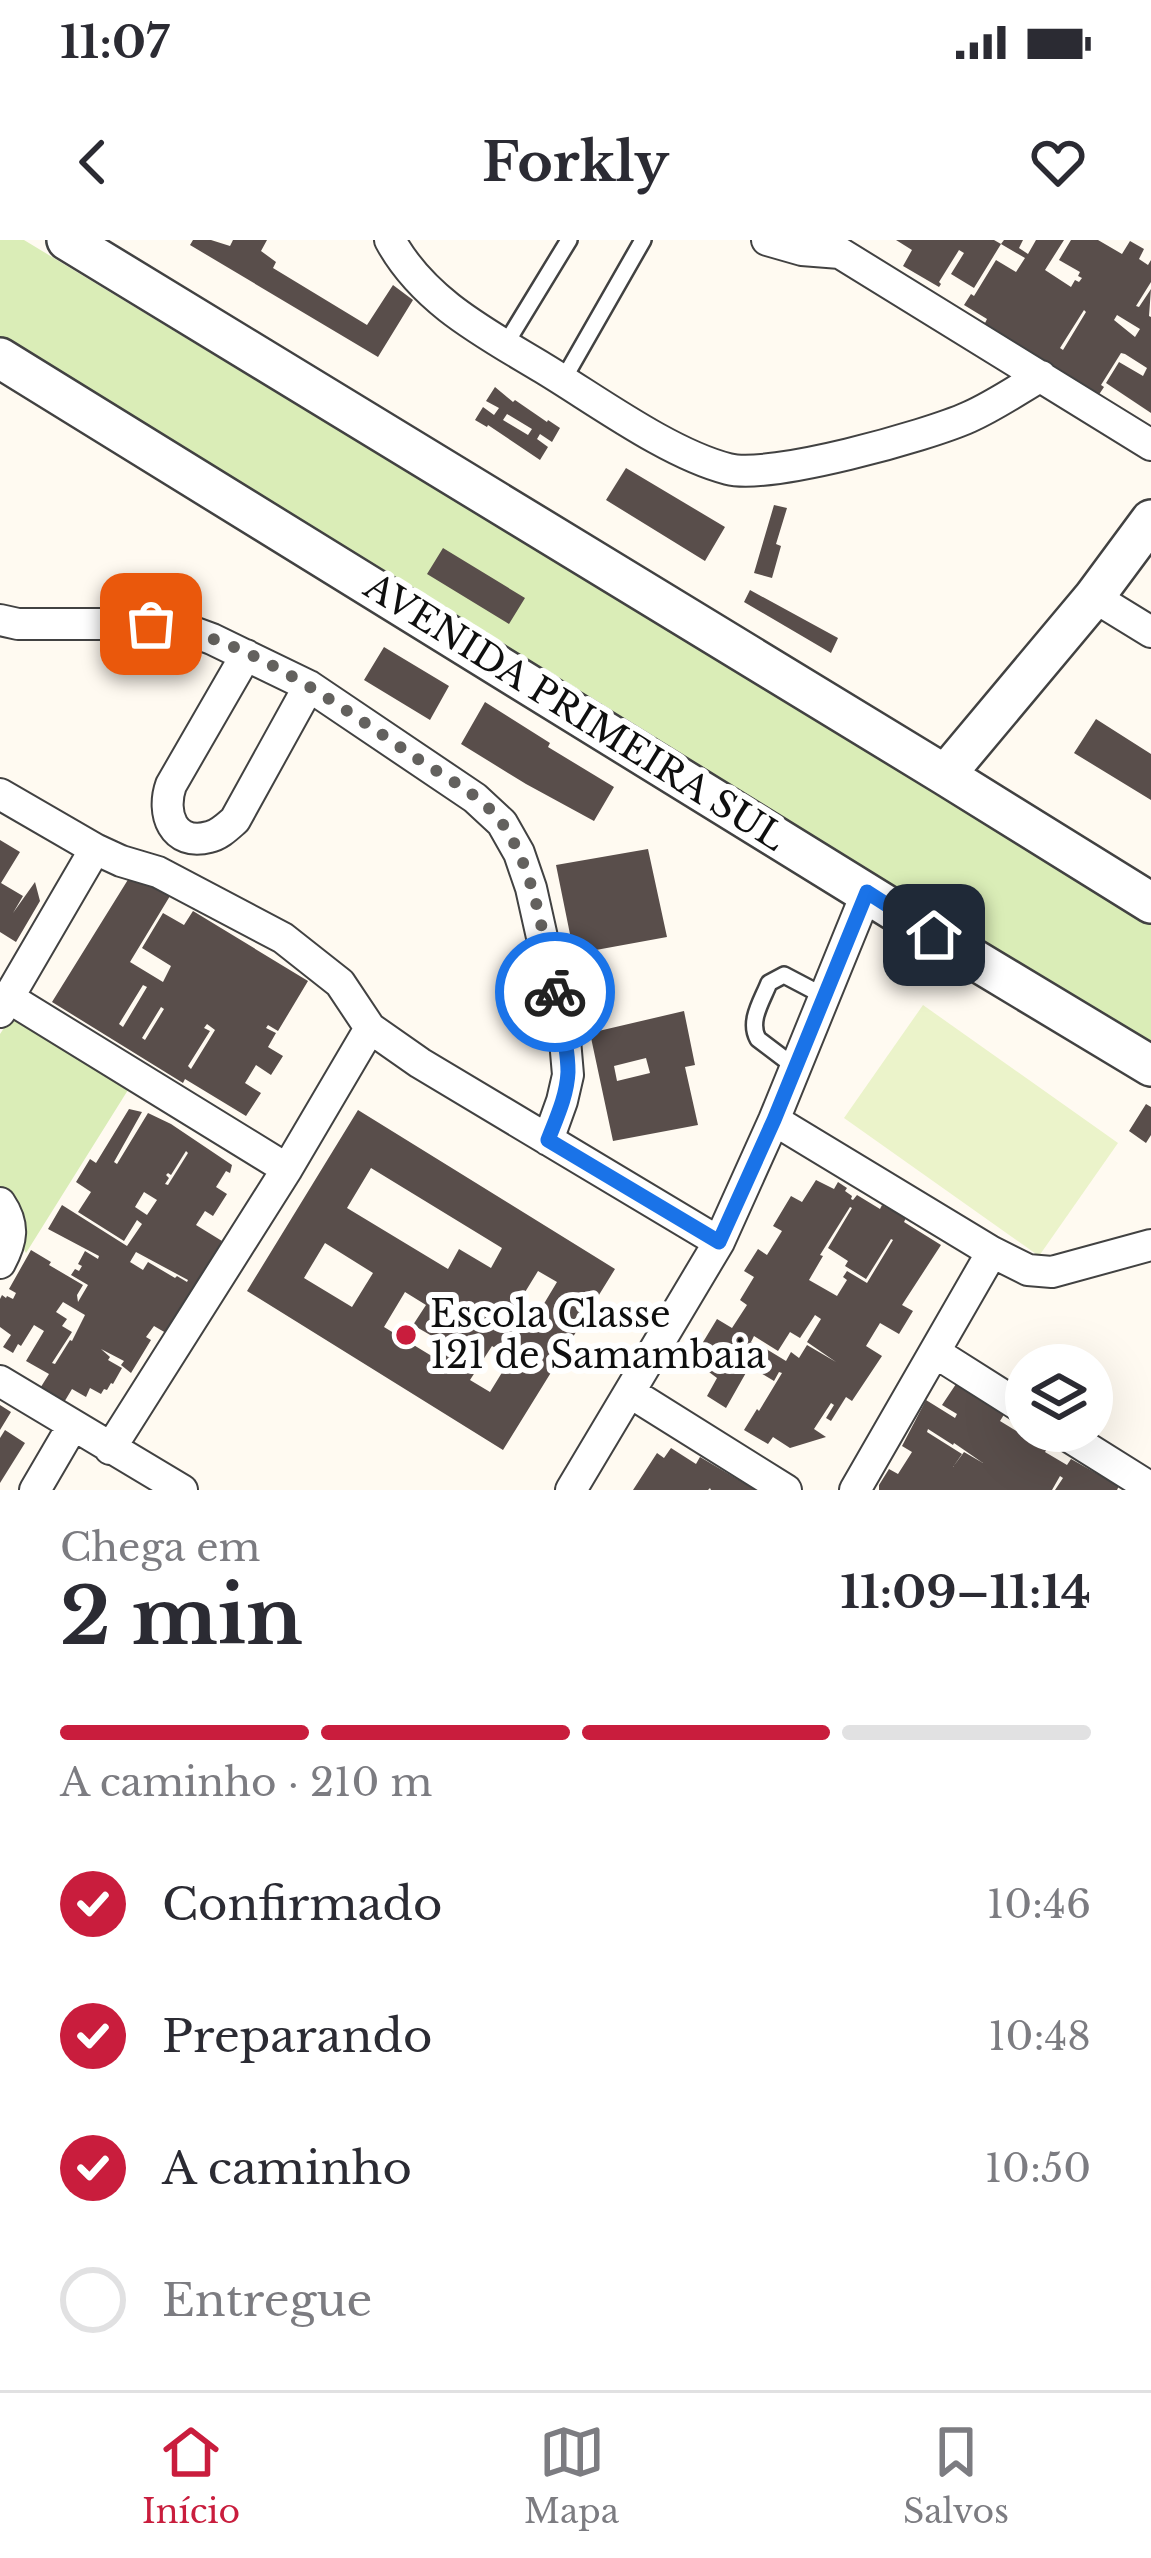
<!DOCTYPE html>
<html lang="pt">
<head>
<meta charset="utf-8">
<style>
  :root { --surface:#fff; --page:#f2f2f3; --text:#2b2b33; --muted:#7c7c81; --line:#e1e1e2; --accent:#c91d3d }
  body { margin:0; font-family:"Libre Baskerville",serif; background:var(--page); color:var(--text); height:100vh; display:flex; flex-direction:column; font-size:45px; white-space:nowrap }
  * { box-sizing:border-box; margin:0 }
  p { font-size:39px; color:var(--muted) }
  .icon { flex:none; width:66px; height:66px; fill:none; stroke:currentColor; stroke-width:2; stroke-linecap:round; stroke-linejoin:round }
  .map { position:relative; height:1250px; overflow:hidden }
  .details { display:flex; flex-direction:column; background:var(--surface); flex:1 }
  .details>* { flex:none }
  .controls { position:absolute; left:1005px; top:1104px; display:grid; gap:24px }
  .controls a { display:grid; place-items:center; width:108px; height:108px; border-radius:50%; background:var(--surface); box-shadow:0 12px 48px #0002; font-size:60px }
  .pin { position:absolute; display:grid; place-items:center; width:102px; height:102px; color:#fff; margin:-51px; border-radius:24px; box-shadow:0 6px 18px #0006 }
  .courier { position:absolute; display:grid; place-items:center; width:120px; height:120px; margin:-60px; border:9px solid #1a73e8; border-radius:50%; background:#fff; color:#222; box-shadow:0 3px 15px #0007 }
  .head em { font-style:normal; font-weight:800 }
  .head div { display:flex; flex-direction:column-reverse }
  .head { display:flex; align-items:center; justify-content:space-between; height:204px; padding:0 60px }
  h1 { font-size:78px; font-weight:800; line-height:90px }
  .bar { display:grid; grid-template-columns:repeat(4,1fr); gap:18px 12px; align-content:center; height:144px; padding:0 60px }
  .bar i { height:15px; border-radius:9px; background:var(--line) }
  .bar .selected { background:var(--accent) }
  .bar p { grid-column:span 4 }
  ol { padding:0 60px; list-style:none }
  li { display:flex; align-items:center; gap:36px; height:132px }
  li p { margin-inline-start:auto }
  li .icon { padding:12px; border-radius:50%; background:var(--accent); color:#fff; stroke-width:4 }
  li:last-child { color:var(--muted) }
  li i { width:66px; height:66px; border:6px solid var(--line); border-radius:50% }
  .status { display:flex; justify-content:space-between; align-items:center; height:84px; padding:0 60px; background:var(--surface); direction:ltr }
  .status svg { height:33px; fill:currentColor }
  header { display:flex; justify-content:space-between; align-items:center; height:156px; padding:0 60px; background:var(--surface); font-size:54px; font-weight:800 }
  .tabs { display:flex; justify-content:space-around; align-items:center; height:168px; border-top:3px solid var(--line); background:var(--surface); font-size:33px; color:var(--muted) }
  .tabs a { display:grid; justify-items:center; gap:6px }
  .tabs .selected { color:var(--accent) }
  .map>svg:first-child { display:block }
  .green { fill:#daedb7 }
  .pitch { fill:#ebf3ca }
  .building { fill:#594e4b; fill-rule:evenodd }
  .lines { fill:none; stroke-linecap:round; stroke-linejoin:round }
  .service-casing { stroke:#424242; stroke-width:20 }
  .minor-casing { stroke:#424242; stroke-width:34 }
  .tertiary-casing { stroke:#424242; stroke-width:44 }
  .service { stroke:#fff; stroke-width:15 }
  .minor { stroke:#fff; stroke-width:30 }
  .tertiary { stroke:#fff; stroke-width:39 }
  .done { stroke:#63615e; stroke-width:12; stroke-dasharray:0 21.6 }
  .route { stroke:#1a73e8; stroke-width:15 }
  .poi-dot { fill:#c91d3d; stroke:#fff; stroke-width:4.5 }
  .labels { text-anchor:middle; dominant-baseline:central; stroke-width:12; stroke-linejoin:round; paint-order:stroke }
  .street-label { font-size:36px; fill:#0f0f0f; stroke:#fff }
  .poi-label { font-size:36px; fill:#0f0f0f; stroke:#fff; text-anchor:start }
</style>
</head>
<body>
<div class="status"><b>11:07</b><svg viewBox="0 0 49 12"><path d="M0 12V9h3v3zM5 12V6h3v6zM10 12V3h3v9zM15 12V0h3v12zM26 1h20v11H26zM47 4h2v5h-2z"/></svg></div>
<header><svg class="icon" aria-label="back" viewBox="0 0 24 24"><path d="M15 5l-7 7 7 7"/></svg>Forkly<svg class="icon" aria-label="heart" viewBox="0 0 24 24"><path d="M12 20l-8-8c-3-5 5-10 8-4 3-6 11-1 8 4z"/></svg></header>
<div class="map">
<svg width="1151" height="1250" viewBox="0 0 1151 1250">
  <rect width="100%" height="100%" fill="#fffaf1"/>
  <path class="green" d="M0,0H24L1151,682V812L0,106Z
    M12,776L128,850L26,1013L0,966V794Z"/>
  <path class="pitch" d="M923,765L1118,903L1039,1016L844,878Z"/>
  <path class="building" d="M193,0H211L230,6L233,0H267L261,11L276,22L273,28L367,85L393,45L413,60L378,117L190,5Z
    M896,0H994L1001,4L974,48L951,34L964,13L959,10L939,42L941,44L939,47L903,26L912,10Z
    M1004,0H1023L1019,8L1028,14L1036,0H1064L1045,30L1071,47L1075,40L1079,42L1082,38L1078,36L1080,32L1059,20L1071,0H1098L1122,14L1130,1L1144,9L1139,19L1148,25L1151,20V42L1136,66L1139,67L1151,49L1149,76L1151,77V173L1106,143L1119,122L1143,136L1147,128L1125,114L1121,113L1101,145L1104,147L1098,156L984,85L987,79L964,65L971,54L974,56L996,20L1016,32L1025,18L1001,4ZM1084,70L1086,72L1063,110L1060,108ZM1117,75L1140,89L1135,97L1114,80Z
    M495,147L513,162L515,160L547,182L548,180L560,188L552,202L540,194L537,199L548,207L540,220L488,185L487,187L475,180L483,167L494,175L499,168L486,161ZM507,174L532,189L528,195L503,180Z
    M626,228L725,287L705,321L606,260Z
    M774,265L787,268L776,304L781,306L772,338L754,333Z
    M443,308L525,358L509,384L427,334Z
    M750,350L838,398L831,413L744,362Z
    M384,407L449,446L430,480L364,440Z
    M485,462L550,503L548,507L614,547L594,581L526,544L461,504Z
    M1096,479L1151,514V560L1074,513Z
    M0,600L20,612L1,643L23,656L13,673L35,642L40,661L16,702L0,692Z
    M648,609L667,697L574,714L556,625Z
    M129,638L143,640L170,656L130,722L163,742L171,726L142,708L163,673L184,685L193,671L308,741L278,791L268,785L266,788L276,793L268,807L283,816L271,835L256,825L245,843L261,853L246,876L185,839L183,843L52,762ZM143,745L147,747L123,787L119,784ZM161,767L164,769L145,800L142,798ZM207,784L215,790L191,829L188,826L210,791L204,788Z
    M684,771L695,825L685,827L698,885L613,901L590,793ZM646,818L650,833L617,841L614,826Z
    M1146,864L1151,867V895L1146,903L1129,891Z
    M129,869L142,872L114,922L117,924L148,873L171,884L232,925L230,933L226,931L216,947L227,954L213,976L205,971L196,985L222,1001L166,1093L154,1086L146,1097L151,1100L131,1133L121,1125L124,1121L101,1109L110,1117L108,1120L122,1128L113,1144L111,1143L107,1150L104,1149L101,1154L90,1148L86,1157L72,1149L63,1164L39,1150L49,1134L26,1121L44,1091L34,1085L21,1106L18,1104L13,1113L3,1107L11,1095L0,1087V1059L2,1055L6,1058L7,1056L13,1059L16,1053L9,1049L31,1010L51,1022L49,1025L83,1045L77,1055L78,1062L88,1045L71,1035L75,1029L79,1031L82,1026L78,1024L85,1011L98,1019L99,1016L48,989L62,965L127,1006L142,984L137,980L124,1001L78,972L91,952L76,942L90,919L96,923ZM186,911L188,913L168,945L165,944L169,938L166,935L168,933L171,935ZM144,952L157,960L147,975L135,967ZM136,1012L188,1040L187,1042L177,1036L175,1038L148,1022L143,1030L130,1022ZM63,1062L85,1075L72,1101L70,1100L55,1124L52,1123L72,1092L62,1086L67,1079L56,1072Z
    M358,870L615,1029L503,1210L247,1051ZM371,928L502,1008L491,1028L459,1009L448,1029L347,968ZM325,1003L373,1033L352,1067L304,1038ZM538,1031L557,1042L533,1082L514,1070ZM405,1052L426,1065L413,1085L444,1103L435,1118L384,1087ZM492,1106L511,1118L490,1152L470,1140Z
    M816,940L834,949L838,942L847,948L845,951L852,956L851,959L853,960L857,955L880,969L882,965L906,978L904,982L941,1005L902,1065L913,1071L899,1094L880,1083L866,1106L882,1116L852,1161L846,1157L831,1181L826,1178L834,1165L831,1163L814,1189L826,1197L790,1208L773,1197L768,1204L744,1190L757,1169L759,1171L782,1133L779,1132L774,1141L751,1127L763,1107L786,1121L791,1112L799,1118L807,1105L836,1122L807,1102L821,1079L815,1075L800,1098L790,1092L778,1111L754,1096L751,1102L760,1108L726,1168L707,1156L717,1138L709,1132L711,1128L694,1117L717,1079L732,1088L747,1065L740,1060L754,1037L744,1031L758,1009L767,1015L782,991L773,986L791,956L802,962ZM850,967L852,968L828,1008L848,1021L845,1026L866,1039L891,999L893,1000L867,1043L847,1031L843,1037L847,1040L837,1056L809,1040L823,1016L820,1015Z
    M956,1144L1005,1173L1000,1181L1023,1195L1026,1191H1034L1052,1201L1045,1212L1067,1225L1071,1219L1119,1246L1117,1250H1055L1063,1238L1060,1236L1052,1250H879V1245L889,1229L898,1234L912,1212L902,1206L926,1160L955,1178L957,1174L942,1165ZM928,1189L953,1205L954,1203L983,1223L964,1212L953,1227L962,1214L927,1192Z
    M0,1165L11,1172L0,1190Z
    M5,1190L25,1203L0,1243V1198Z
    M671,1208L696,1224L700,1217L756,1250H711L710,1248L708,1250H633L657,1213L664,1218Z"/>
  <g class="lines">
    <defs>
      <path id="service" d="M505,105L569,0
        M563,140L643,0
        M795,827L758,799C748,781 762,761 769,743L784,735L824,756"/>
      <path id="minor" d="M390,0C423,61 485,93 543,128C596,160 669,214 728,229C769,240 927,196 969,177C994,166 1017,150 1041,136
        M767,0L802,10L840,13L1151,205
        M1094,357L1151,392
        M0,380L18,384H151L182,388L212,399L309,446L475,558L502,583L519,613L531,648L565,800L568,835L562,861L548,900
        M246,415L171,545C161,573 173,607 209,597C219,595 227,587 235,580L309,446
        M0,554L95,609L121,621L158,632L283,698L340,743L370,788L420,823L719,1002
        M9,758L287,929
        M0,772L95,609
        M774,880L992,1012L1028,1030L1052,1032L1151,1005
        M0,963C15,985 12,1001 0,1023
        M936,1113L1026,1170
        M0,1141L182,1250
        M631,1153L786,1250
        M1060,1191L1151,1248
        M110,1209L287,929L370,788
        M35,1250L73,1185
        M571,1250L719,1002L774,880L867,652
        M855,1250L992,1012"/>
      <path id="tertiary" d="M67,0L945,535L1151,663
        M0,118L960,711L1151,826
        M945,535L1094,357L1151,280"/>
    </defs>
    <use href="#service" class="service-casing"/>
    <use href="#minor" class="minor-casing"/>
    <use href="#tertiary" class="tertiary-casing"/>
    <use href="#service" class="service"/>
    <use href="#minor" class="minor"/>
    <use href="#tertiary" class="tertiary"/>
  </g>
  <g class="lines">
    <path class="done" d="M151,384C247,395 339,466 418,519C446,538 485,557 504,586C536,634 543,698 555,752"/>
    <path class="route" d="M555,752C560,778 568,805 568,832C567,856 556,879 548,900L719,1002L774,880L867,652L934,695"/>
  </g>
  <circle class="poi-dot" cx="406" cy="1095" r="12"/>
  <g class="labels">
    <g class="street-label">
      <text transform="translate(575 472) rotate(32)">AVENIDA PRIMEIRA SUL</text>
    </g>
    <g class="poi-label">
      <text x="430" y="1074">Escola Classe<tspan x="430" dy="41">121 de Samambaia</tspan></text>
    </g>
  </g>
</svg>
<div class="controls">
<a><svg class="icon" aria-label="layers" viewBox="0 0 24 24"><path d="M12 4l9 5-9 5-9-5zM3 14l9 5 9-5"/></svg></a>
</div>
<div class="pin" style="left:151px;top:384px;background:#ea580c"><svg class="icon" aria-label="bag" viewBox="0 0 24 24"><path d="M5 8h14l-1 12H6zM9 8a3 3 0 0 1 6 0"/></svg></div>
<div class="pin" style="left:934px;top:695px;background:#1f2937"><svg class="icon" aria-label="home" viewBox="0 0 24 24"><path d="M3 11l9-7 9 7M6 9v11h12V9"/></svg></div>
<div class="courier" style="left:555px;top:752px"><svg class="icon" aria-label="bike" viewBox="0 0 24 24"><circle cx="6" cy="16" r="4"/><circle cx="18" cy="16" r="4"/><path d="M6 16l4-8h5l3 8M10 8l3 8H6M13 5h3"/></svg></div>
</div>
<section class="details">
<div class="head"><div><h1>2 min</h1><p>Chega em</p></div><em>11:09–11:14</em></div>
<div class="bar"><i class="selected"></i><i class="selected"></i><i class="selected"></i><i></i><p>A caminho · 210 m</p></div>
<ol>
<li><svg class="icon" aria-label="check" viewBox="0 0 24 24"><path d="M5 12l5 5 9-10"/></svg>Confirmado<p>10:46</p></li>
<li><svg class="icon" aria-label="check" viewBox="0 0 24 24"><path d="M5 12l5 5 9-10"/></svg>Preparando<p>10:48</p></li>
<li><svg class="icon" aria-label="check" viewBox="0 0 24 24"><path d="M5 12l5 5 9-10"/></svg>A caminho<p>10:50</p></li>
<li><i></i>Entregue</li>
</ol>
</section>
<nav class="tabs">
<a class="selected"><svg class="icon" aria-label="home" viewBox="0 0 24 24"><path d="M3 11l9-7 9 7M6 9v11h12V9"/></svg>Início</a>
<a><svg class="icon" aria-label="map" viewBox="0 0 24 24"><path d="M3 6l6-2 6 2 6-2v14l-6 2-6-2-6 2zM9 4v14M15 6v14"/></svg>Mapa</a>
<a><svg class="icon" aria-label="saved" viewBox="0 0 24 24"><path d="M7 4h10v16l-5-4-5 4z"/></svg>Salvos</a>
</nav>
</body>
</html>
